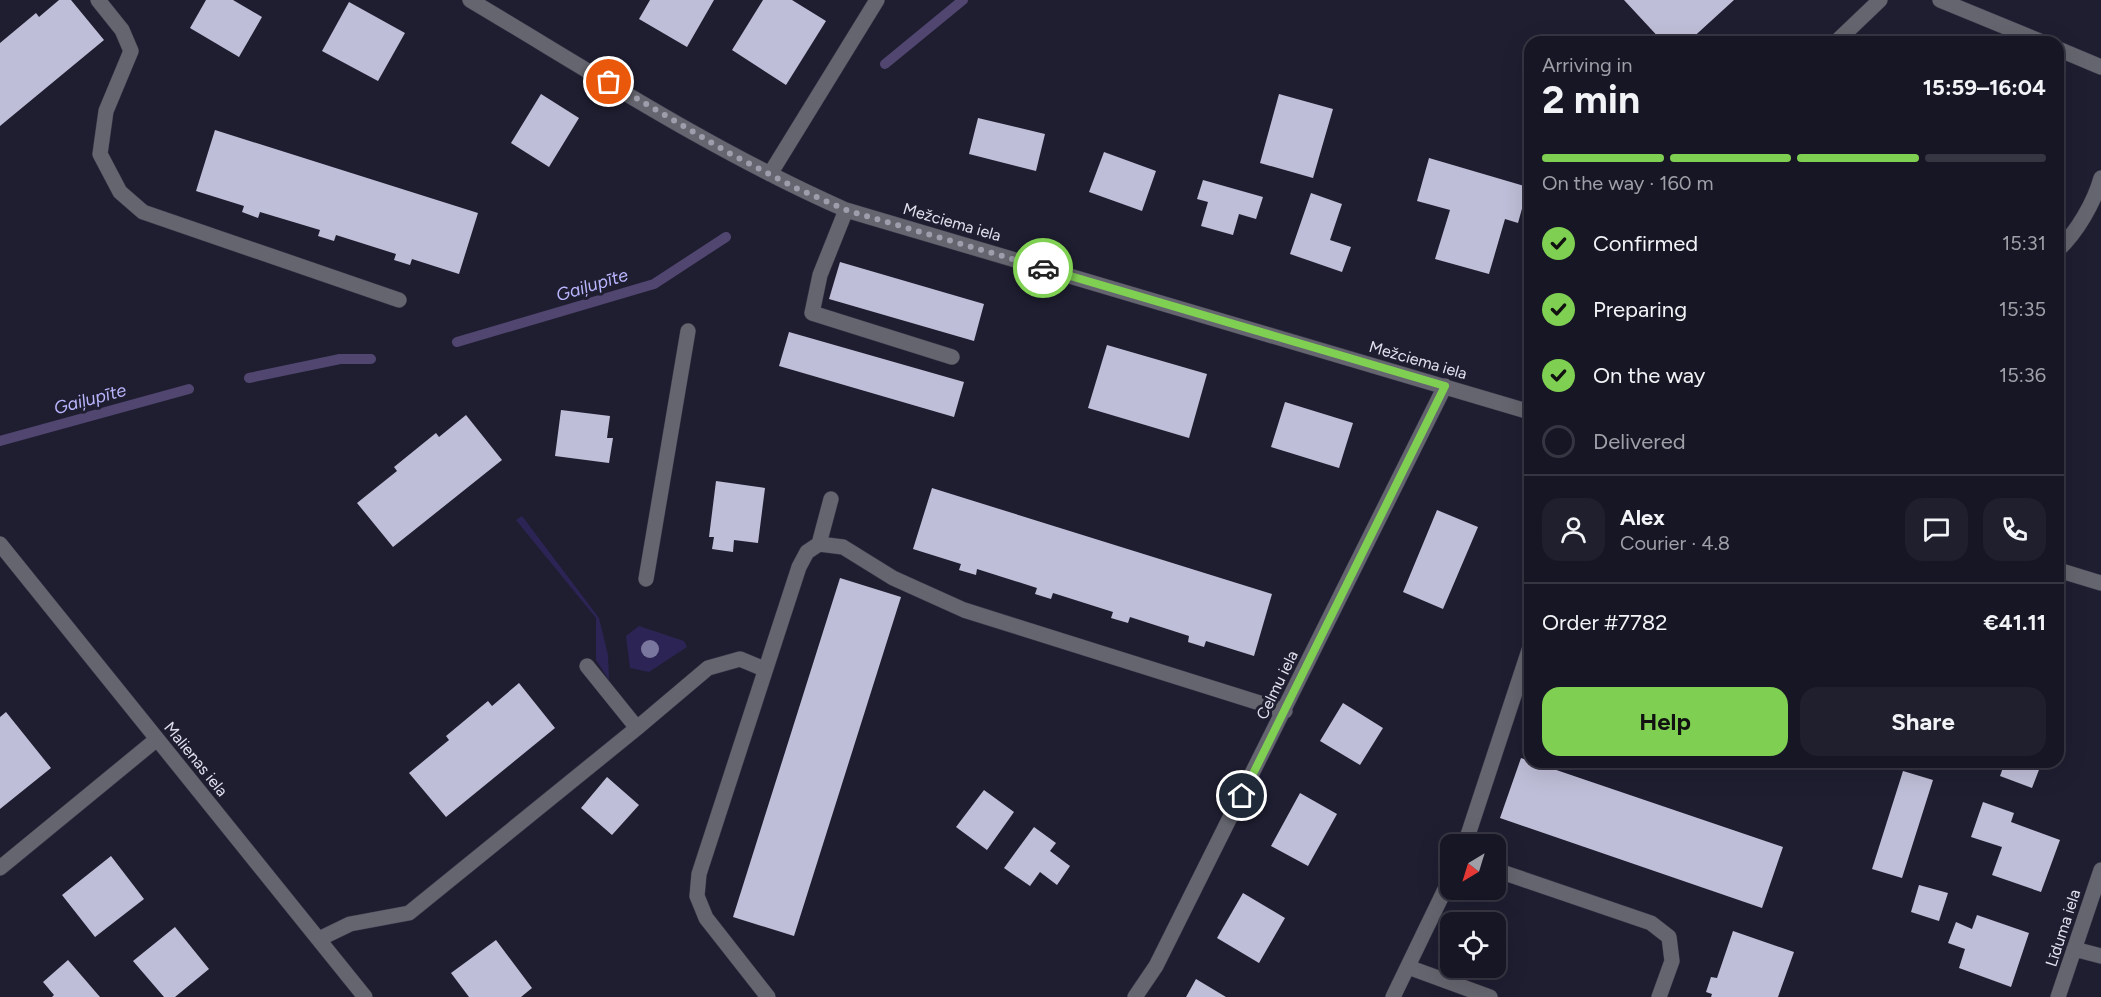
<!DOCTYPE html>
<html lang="en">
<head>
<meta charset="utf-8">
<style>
  :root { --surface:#171625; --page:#201f2d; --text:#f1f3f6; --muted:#9e9fa7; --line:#363542; --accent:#7fd052 }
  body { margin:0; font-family:Figtree,sans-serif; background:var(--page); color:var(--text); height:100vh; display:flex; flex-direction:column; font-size:22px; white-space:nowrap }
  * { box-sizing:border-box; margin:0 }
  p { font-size:20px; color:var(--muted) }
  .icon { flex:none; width:33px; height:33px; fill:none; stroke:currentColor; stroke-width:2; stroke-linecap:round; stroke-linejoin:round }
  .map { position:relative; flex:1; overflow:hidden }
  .details { position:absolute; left:1524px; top:36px; width:540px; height:732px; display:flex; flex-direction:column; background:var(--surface); border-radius:18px; box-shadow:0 6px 24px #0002,0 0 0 2px var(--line) }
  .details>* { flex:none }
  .needle { width:39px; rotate:218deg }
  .controls { position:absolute; left:1440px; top:834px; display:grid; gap:12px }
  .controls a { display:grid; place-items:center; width:66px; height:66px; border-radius:12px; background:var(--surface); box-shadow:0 6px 24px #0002,0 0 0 2px var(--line); font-size:30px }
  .pin { position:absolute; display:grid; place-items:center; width:51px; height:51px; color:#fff; margin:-26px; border:3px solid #fff; border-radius:50%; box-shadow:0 2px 6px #0007 }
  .courier { position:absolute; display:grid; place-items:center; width:60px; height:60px; margin:-30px; border:4px solid #7fd052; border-radius:50%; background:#fff; color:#222; box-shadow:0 2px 8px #0007 }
  .overview em { font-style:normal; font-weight:700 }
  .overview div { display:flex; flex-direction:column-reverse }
  .overview { display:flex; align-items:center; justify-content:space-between; height:102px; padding:0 18px }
  h1 { font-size:39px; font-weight:700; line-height:45px }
  .bar { display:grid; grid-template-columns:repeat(4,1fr); gap:9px 6px; align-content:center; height:72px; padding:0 18px }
  .bar i { height:8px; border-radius:4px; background:var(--line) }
  .bar .current { background:var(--accent) }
  .bar p { grid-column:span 4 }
  .line { display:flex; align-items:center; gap:15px; padding:0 18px; border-top:2px solid var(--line) }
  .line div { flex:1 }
  .round { display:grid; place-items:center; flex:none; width:63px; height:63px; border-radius:18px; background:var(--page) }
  ol { padding:0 18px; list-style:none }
  li { display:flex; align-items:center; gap:18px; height:66px }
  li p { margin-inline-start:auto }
  li .icon { padding:6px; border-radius:50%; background:var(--accent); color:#111; stroke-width:4 }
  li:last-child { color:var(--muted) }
  li i { width:33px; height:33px; border:3px solid var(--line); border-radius:50% }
  .primary-button { display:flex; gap:12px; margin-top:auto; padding:12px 18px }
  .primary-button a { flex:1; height:69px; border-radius:18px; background:var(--accent); color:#111; font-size:24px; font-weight:700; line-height:69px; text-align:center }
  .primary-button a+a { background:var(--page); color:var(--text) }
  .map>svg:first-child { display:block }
  .green { fill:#2b2455 }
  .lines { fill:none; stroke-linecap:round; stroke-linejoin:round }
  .stream { stroke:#514670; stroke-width:10 }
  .building { fill:#bfbed8 }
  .minor-casing { stroke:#3a394c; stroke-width:16 }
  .minor { stroke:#65656f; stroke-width:15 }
  .tree { fill:#79779d }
  .done { stroke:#9d9dac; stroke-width:6; stroke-dasharray:0 10.8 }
  .route { stroke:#7fd052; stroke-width:8 }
  .labels { text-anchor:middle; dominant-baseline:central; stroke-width:6; stroke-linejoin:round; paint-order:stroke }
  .street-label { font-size:16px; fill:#e1e1ef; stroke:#1f1e31 }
  .water-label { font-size:18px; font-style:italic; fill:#bab6fe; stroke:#1f1e31 }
</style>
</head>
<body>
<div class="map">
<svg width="2101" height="997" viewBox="0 0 2101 997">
  <rect width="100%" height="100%" fill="#1f1e31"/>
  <path class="green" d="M522,516L599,618L608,655L609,680L596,660V618L516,520Z
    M639,626L684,641L687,647L649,672L630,668L626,636Z"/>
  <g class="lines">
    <path class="stream" d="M885,64L963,0
      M457,342L654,284L726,237
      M249,378L340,359H371
      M0,441L189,389"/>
  </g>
  <path class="building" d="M59,0H71L104,40L0,126V43L36,13L39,17Z
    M206,0H233L262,17L239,57L190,28Z
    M650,0H714L687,47L639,19Z
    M763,0H792L826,21L786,85L732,50Z
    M1624,0H1734L1688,42H1663Z
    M349,2L405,33L378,81L322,51Z
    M541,94L579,118L549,167L511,143Z
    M1279,94L1333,109L1313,178L1260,163Z
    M978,118L1045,134L1036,171L969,154Z
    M215,130L478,213L459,274L412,259L410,265L394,260L396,254L336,235L334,241L318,236L320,230L260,212L258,218L242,212L244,206L196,191Z
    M1104,152L1156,171L1142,211L1089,192Z
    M1429,158L1528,187L1518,223L1505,219L1489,274L1435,259L1450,210L1417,201Z
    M1203,180L1263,197L1256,219L1239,214L1233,235L1201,226L1208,202L1197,199Z
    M1311,193L1342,204L1330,240L1351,247L1342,272L1290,254Z
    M840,262L984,304L974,341L829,299Z
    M789,332L964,382L954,417L779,366Z
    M1107,345L1207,374L1189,438L1088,408Z
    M1285,402L1353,423L1339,468L1271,447Z
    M561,410L610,416L607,438H613L609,463L555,456Z
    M466,415L502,460L393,547L357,503L397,471L394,467L436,433L439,437Z
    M716,481L765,488L758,543L734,540L733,552L712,549L714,537H709Z
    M932,488L1272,594L1254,656L1206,641L1204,647L1188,642L1189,636L1130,617L1128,623L1111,618L1113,612L1053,593L1051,599L1035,594L1037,588L977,569L976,575L959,570L961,564L913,549Z
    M1437,510L1478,527L1443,609L1403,592Z
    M840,578L901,597L794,936L733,917Z
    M519,683L555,728L446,817L409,773L449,740L446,736L488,701L492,706Z
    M1343,703L1383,728L1360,765L1320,741Z
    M6,712L51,768L0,809V717Z
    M1521,758L1783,847L1762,908L1500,818Z
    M2005,762H2042L2032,788L2000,776Z
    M1903,771L1933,780L1902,878L1872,869Z
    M607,777L639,805L612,835L581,808Z
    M984,790L1014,812L987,850L956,827Z
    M1300,793L1337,814L1308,866L1271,846Z
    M1983,802L2014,813L2011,822L2060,840L2041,892L1992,875L2002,847L1971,837Z
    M1034,827L1056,843L1050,851L1070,866L1057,885L1040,872L1030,886L1004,868Z
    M111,856L144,899L95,937L62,895Z
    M1919,885L1948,893L1939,921L1911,912Z
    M1243,893L1285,918L1259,963L1217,938Z
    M1977,915L2029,933L2011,987L1959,968L1965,949L1948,943L1956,922L1972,929Z
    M175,927L209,969L175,997H164L133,961Z
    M1733,931L1794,952L1778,997H1711L1712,994L1706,992L1711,977L1717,978Z
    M496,940L532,988L521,997H469L451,973Z
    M68,960L100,997H52L54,995L43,982Z
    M1196,979L1226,997H1186Z"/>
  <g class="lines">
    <defs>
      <path id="minor" d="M98,0L122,30L131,51L106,111L100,154L120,192L143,212L399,300
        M470,0C593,73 714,152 846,210L1530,412
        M1940,0L2042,42
        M1836,42L1880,0
        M2058,49L2101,67
        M770,174L877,0
        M846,210L820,275L812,313L952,357
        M2058,250C2077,232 2094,203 2101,178
        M0,544L365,997
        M819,544L831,499
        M2058,570L2101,583
        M646,579L688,331
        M637,728L708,668L740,659L764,669
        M1465,844L1530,647
        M0,868L157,739
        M1496,870L1651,923L1669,937L1672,961L1659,997
        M319,939L350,924L409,913L637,728L587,666
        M2074,949L2101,956
        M1408,967L1490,997
        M768,997L706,918L697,896L699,874L799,567L807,552L819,544L843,547L893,578L964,610L1285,711
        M1135,997L1156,966L1445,386
        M1393,997L1450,879
        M2058,997L2101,870"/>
    </defs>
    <use href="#minor" class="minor-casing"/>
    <use href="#minor" class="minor"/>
  </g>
  <circle class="tree" cx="650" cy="649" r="9"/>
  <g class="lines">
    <path class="done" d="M609,82L729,153L796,188L846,210L1043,268"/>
    <path class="route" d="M1043,268L1445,386L1242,796"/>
  </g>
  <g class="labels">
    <g class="street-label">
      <text transform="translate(952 222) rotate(16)">Mežciema iela</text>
      <text transform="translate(1418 360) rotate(16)">Mežciema iela</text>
      <text transform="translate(1277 685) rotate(-64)">Celmu iela</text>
      <text transform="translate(196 759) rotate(51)">Malienas iela</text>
      <text transform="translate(2063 928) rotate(-72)">Līduma iela</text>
    </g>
    <g class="water-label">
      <text transform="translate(592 285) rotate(-17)">Gaiļupīte</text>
      <text transform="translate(90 399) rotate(-15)">Gaiļupīte</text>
    </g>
  </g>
</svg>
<div class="controls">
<a><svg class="needle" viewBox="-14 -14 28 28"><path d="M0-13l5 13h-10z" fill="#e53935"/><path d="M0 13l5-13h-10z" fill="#9e9fa7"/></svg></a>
<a><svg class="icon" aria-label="locate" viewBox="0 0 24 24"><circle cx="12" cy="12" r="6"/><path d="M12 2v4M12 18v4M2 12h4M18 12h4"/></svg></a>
</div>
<div class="pin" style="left:609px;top:82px;background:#ea580c"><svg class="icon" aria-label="bag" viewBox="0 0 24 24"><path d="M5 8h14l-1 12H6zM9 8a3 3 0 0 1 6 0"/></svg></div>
<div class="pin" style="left:1242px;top:796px;background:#1f2937"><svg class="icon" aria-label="home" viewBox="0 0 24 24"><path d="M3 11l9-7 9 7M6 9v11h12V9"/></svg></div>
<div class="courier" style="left:1043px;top:268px"><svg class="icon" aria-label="car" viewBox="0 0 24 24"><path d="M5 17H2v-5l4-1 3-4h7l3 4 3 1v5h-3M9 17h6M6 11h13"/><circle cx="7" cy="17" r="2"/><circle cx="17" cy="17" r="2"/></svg></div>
<section class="details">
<div class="overview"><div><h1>2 min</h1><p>Arriving in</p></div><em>15:59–16:04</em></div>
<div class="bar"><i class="current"></i><i class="current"></i><i class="current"></i><i></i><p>On the way · 160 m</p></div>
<ol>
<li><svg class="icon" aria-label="check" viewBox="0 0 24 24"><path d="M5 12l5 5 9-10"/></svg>Confirmed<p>15:31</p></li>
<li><svg class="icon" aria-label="check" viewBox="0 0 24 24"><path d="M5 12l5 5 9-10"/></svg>Preparing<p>15:35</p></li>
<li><svg class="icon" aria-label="check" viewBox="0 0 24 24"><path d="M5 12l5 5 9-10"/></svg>On the way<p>15:36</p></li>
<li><i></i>Delivered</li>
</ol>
<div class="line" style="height:108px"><a class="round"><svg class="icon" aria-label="person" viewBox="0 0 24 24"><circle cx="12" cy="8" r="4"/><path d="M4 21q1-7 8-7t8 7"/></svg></a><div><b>Alex</b><p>Courier · 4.8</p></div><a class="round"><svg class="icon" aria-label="chat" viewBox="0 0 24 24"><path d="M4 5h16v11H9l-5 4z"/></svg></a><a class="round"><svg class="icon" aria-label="phone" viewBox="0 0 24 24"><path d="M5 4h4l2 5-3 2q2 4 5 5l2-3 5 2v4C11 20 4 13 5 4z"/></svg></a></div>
<div class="line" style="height:78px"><div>Order #7782</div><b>€41.11</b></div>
<div class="primary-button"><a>Help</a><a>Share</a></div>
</section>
</div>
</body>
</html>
